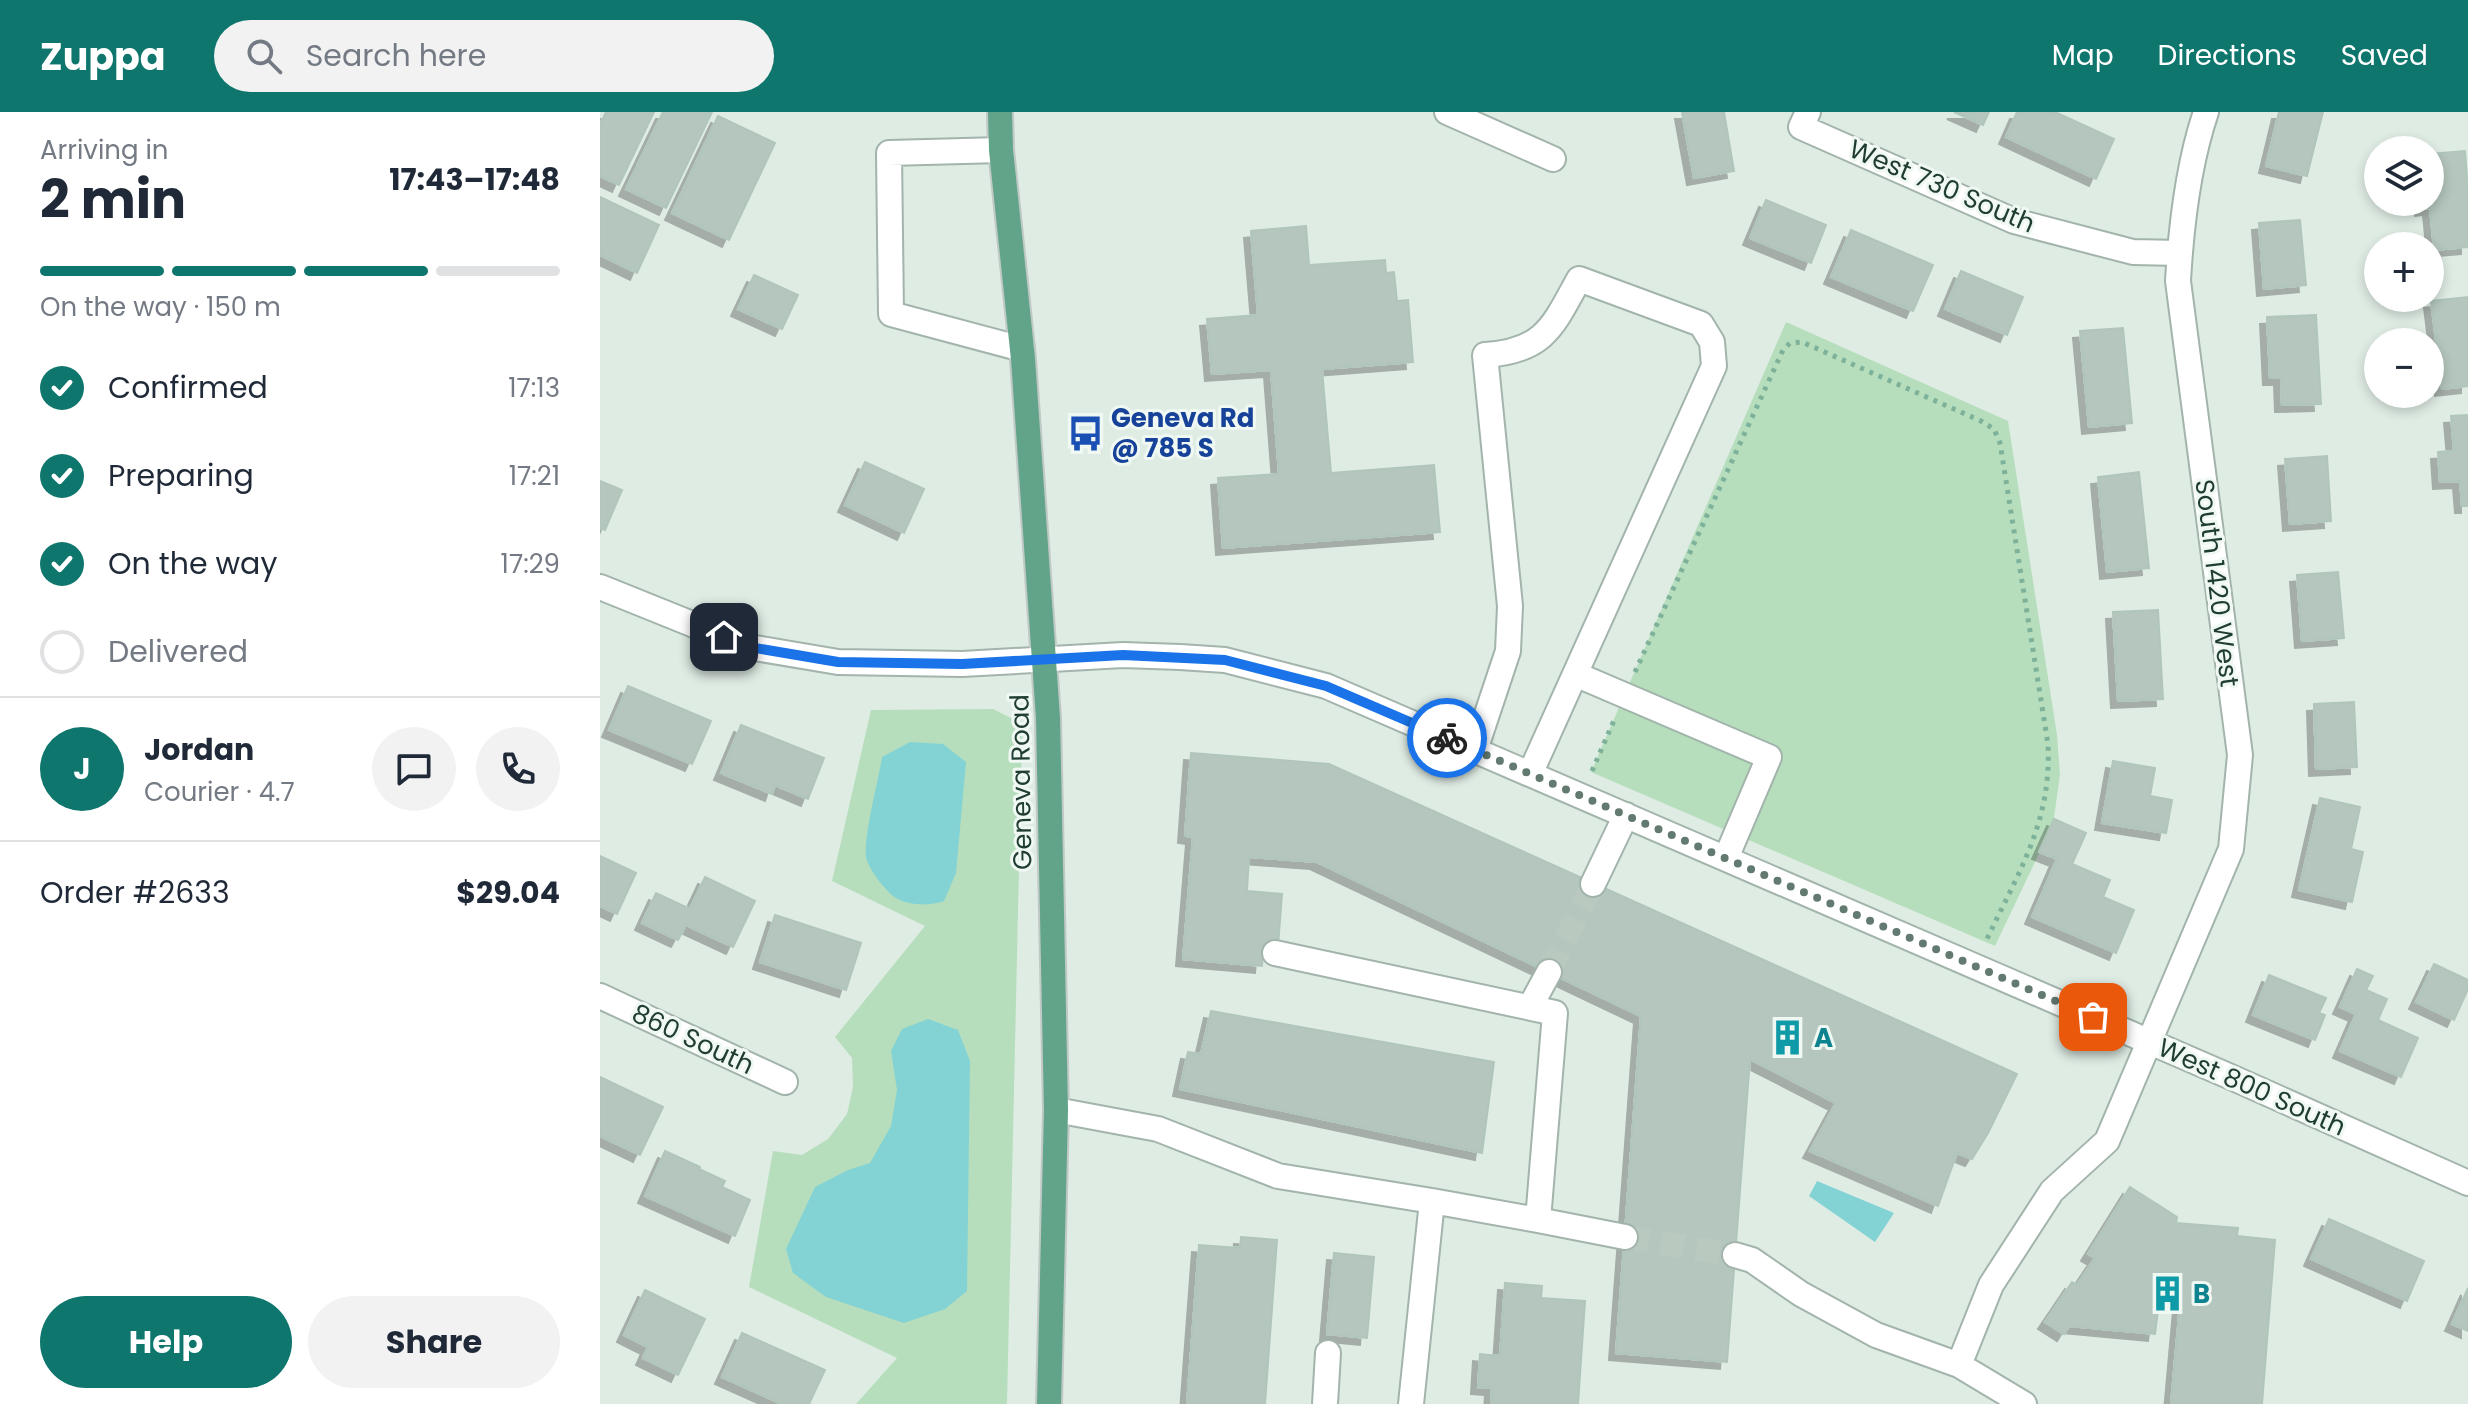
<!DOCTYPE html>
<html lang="en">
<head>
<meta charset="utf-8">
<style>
  :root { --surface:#fff; --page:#f2f2f3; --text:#1f2937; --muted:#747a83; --line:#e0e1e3; --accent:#0f766e }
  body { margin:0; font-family:Poppins,sans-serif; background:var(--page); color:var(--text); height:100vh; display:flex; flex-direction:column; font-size:30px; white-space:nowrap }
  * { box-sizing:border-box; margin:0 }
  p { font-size:26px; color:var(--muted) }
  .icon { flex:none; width:44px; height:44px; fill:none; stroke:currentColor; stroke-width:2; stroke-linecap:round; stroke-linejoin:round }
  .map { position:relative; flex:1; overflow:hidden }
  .side { display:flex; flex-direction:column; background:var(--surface); width:600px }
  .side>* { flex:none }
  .buttons { position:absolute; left:1764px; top:24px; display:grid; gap:16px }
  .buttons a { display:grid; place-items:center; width:80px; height:80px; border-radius:50%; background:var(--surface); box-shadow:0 4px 12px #0003; font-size:40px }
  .pin { position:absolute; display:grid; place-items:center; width:68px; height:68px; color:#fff; margin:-34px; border-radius:16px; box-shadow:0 4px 12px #0006 }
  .courier { position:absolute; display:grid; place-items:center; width:80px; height:80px; margin:-40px; border:6px solid #1a73e8; border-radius:50%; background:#fff; color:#222; box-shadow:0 2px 10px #0007 }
  .headline em { font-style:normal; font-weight:700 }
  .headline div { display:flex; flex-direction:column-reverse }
  .headline { display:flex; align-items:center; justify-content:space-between; height:136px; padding:0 40px }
  h1 { font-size:52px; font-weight:700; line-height:60px }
  .bar { display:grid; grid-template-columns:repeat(4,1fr); gap:12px 8px; align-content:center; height:96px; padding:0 40px }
  .bar i { height:10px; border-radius:6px; background:var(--line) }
  .bar .on { background:var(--accent) }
  .bar p { grid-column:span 4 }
  .line { display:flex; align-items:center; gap:20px; padding:0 40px; border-top:2px solid var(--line) }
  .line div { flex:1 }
  .round { display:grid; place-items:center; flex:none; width:84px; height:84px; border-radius:42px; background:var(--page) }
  ol { padding:0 40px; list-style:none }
  li { display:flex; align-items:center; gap:24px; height:88px }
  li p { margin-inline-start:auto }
  li .icon { padding:8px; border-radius:50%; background:var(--accent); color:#fff; stroke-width:4 }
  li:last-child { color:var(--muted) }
  li i { width:44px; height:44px; border:4px solid var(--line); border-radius:50% }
  .button { display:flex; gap:16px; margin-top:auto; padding:16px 40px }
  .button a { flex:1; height:92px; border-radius:48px; background:var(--accent); color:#fff; font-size:32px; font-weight:700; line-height:92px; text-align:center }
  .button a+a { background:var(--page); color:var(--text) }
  header { display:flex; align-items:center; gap:48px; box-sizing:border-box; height:112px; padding:0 40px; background:var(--accent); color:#fff }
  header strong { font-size:38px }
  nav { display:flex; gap:44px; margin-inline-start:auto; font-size:28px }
  .search { width:560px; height:72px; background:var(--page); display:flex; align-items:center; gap:20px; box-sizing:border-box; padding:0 28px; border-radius:44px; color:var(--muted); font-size:30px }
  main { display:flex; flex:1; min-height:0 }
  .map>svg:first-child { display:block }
  .green { fill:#b6debc }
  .water { fill:#83d3d5 }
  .building { fill:#b4c6bd; stroke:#b1c6bb; stroke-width:2; filter:url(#shadow) }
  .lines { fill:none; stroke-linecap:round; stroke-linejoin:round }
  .minor-tunnel { stroke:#b9c9c0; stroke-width:24; stroke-dasharray:24 12; stroke-linecap:butt }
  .minor-casing { stroke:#a2b4ab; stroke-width:28 }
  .major-casing { stroke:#c0c9c5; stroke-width:28 }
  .path { stroke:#7eb19a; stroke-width:5; stroke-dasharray:4 6; stroke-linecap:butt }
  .minor { stroke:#fff; stroke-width:24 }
  .major { stroke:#61a48a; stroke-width:24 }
  .done { stroke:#627a70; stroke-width:8; stroke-dasharray:0 14.4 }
  .route { stroke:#1a73e8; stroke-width:10 }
  .labels { text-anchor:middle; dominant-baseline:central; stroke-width:6; stroke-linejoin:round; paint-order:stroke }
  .street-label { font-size:26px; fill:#1f3d31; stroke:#f0f8f3 }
  .transit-label { font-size:26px; font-weight:bold; fill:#164399; stroke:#f0f8f3; text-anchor:start }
  .culture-label { font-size:26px; font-weight:bold; fill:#0d838f; stroke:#f0f8f3; text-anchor:start }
</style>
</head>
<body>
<header>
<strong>Zuppa</strong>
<div class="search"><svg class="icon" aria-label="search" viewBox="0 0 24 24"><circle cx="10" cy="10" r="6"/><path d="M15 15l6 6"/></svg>Search here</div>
<nav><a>Map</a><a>Directions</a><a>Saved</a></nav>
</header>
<main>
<section class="side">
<div class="headline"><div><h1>2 min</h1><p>Arriving in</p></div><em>17:43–17:48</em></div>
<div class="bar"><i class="on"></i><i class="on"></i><i class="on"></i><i></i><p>On the way · 150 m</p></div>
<ol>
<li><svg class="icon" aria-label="check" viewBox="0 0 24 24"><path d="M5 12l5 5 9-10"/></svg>Confirmed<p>17:13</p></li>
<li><svg class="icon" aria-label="check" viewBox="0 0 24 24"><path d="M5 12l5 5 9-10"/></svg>Preparing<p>17:21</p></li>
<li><svg class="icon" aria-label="check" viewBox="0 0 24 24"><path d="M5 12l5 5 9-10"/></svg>On the way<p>17:29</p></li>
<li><i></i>Delivered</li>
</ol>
<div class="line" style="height:144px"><b class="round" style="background:var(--accent);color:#fff">J</b><div><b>Jordan</b><p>Courier · 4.7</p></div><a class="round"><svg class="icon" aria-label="chat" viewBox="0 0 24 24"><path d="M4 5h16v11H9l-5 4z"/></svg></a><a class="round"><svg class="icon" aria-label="phone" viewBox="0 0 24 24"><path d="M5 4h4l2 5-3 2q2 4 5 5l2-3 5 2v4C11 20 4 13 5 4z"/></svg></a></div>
<div class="line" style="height:104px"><div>Order #2633</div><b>$29.04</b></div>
<div class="button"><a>Help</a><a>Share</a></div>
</section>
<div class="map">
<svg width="1868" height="1292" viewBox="0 0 1868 1292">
  <defs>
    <filter id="shadow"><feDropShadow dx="-7" dy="7" stdDeviation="0" flood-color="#0004"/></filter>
  </defs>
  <rect width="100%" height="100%" fill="#dfece4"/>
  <path class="green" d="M1186,210L1408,309L1457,623L1460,663L1453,712L1395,834L991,660Z
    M393,597L411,606L422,620L407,1292H256L297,1246L149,1175L173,1039L202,1043L228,1027L247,1002L253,975L252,946L235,925L325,814L232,769L271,598Z"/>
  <path class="water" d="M310,630L343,632L366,650L356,761L344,789C330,794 310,794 296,786C286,780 268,756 266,745C264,721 278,671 282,645Z
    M328,907L358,918L370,949L367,1179L345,1197L304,1211L226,1185L193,1161L186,1137L215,1075L248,1058L270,1051L291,1014L297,978L291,939L302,917Z
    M1217,1069L1294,1101L1275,1130L1209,1084Z"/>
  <path class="building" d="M6,0H54L19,73L0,64V13Z
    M63,0H112L66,96L26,77Z
    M1082,0H1124L1134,59L1094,66Z
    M1354,0H1389L1383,13Z
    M1417,0H1455L1514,27L1496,67L1406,25Z
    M1679,0H1723L1707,64L1666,54Z
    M118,4L175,31L129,128L72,101Z
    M1865,39L1868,80V135L1834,138L1830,96L1822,97L1821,90H1830V42Z
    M0,85L59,113L37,161L0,143Z
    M1166,88L1226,113L1211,151L1150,126Z
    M1700,108L1706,173L1664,177L1659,111Z
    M706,114L709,153L785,148L786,161L794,160L797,189L808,188L813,250L722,257L731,361L834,353L840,420L623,436L618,366L679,362L671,258L612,262L607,207L658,203L651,119Z
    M1251,118L1333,153L1313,199L1231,165Z
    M1361,159L1423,185L1407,223L1345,197Z
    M154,163L198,183L182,217L138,197Z
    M1868,185V274L1842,277L1831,189Z
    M1716,203L1721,292L1682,293L1681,266H1670L1667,205Z
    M1523,216L1532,311L1489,315L1480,219Z
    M1868,303V394H1862L1860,369L1840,370L1838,340L1854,339L1851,304Z
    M1727,344L1731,409L1690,412L1685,347Z
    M265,350L324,377L304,421L245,393Z
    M1539,360L1549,456L1507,460L1498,365Z
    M0,369L22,378L5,418L0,416Z
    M1738,460L1744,526L1702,529L1697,463Z
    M1558,498L1563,587L1518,589L1513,500Z
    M28,574L111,609L92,652L9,618Z
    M1754,590L1757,655L1716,657L1714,592Z
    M141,613L224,646L208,687L175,673L172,682L121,661Z
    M591,641L729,652L1417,962L1388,1021L1372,1047L1357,1041L1338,1094L1210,1039L1236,991L1150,947L1127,1250L1016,1241L1041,904L717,750L649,745L647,779L682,782L678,834L664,833L662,854L583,847L593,725L585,724Z
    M1513,649L1555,656L1550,684L1572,688L1566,721L1502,711Z
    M1720,686L1760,695L1751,737L1763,740L1752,790L1699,778Z
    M1454,707L1486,721L1472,752L1510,768L1503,785L1534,798L1516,841L1432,805L1457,747L1439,740Z
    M0,744L36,761L17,802L0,794Z
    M105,765L155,789L133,835L86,813L78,828L42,811L56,781L90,797Z
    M175,803L261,831L246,878L160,850Z
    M1834,852L1868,868V877L1854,908L1816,890Z
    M1757,857L1773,864L1766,878L1787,887L1778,908L1818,926L1801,965L1740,939L1756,902L1740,895Z
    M1669,863L1726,886L1719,901L1725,903L1715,928L1653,903Z
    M611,899L894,950L882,1041L580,977L588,940L601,942Z
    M0,965L63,995L40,1043L0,1024Z
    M65,1039L100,1055L99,1057L125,1069L122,1075L150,1088L135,1124L45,1084Z
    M1530,1075L1577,1105L1576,1111L1638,1116L1637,1124L1675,1128L1662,1292H1571L1580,1192L1559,1190L1555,1222L1469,1214L1464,1222L1445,1210L1472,1170L1477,1173L1495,1146L1488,1142Z
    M1729,1107L1824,1149L1807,1189L1711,1147Z
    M641,1125L677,1128L665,1292H587L599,1133L640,1136Z
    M734,1141L774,1145L767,1226L727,1222Z
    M905,1171L942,1174L941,1186L985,1189L978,1292H891L892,1276L878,1275L880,1242L900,1244Z
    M1868,1176V1219L1852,1212Z
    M45,1178L105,1207L78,1263L43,1246L48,1235L24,1223Z
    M142,1221L225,1258L209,1292H182L122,1265Z"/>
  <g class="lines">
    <path class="minor-tunnel" d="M949,860L993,772
      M1025,1125L1135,1143"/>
    <defs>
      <path id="minor" d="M847,0L953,47
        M1208,0L1201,15L1414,109L1533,140L1580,141
        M401,38L289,41L291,202L422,237
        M0,475L149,535L238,550L362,552L523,543L580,545L625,548L726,574L1631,965L1868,1071
        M975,562L1169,645L1126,746
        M875,638L908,539L910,494L885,243C945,239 953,214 979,167L1101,212L1112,230L1114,254L930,662
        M993,772L1026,703
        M675,841L955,901L938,1108L832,1089
        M0,884L185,970
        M930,895L949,860
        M456,998L558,1017L678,1064L832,1089L811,1292
        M938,1108L1025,1125
        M1135,1143L1152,1148L1201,1182L1276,1223L1359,1253
        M725,1292L728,1241
        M1424,1292L1359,1253L1391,1173L1452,1079L1507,1029L1631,737L1640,643L1578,169C1581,116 1589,50 1606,0"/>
      <path id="major" d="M400,0L401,38L423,247L448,606L456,998L449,1292"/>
    </defs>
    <use href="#minor" class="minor-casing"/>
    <use href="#major" class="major-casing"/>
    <path class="path" d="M1035,560L1183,238L1190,231L1202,230L1381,309L1394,317L1400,331L1448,632C1452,710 1418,761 1386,829
      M992,659L1015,606"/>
    <use href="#minor" class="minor"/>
    <use href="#major" class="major"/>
  </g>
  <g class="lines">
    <path class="done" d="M847,626L1493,905"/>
    <path class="route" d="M124,525L149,535L238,550L362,552L523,543L625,548L726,574L847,626"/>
  </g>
  <defs>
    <symbol id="bus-bare" viewBox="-9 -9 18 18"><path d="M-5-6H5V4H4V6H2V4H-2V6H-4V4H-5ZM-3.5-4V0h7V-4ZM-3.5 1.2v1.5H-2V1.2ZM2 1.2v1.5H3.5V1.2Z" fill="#1a4fb4" stroke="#f0f8f3" stroke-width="2.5" paint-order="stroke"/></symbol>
    <symbol id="building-bare" viewBox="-9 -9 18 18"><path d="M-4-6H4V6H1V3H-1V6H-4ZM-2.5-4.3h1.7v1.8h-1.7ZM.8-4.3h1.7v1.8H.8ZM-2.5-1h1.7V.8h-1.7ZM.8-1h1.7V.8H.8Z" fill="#0f9aa8" stroke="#f0f8f3" stroke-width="2.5" paint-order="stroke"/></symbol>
  </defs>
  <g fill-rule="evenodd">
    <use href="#bus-bare" x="460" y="296" width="51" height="51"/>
    <use href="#building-bare" x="1162" y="900" width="51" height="51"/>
    <use href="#building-bare" x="1542" y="1156" width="51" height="51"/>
  </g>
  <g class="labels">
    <g class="street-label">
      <text transform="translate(1342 74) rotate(23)">West 730 South</text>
      <text transform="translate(1617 471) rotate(83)">South 1420 West</text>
      <text transform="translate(421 670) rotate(-91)">Geneva Road</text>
      <text transform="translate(93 927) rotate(25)">860 South</text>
      <text transform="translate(1652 975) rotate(24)">West 800 South</text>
    </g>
    <g class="transit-label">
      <text x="511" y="306">Geneva Rd<tspan x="511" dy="30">@ 785 S</tspan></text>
    </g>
    <g class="culture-label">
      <text x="1214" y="926">A</text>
      <text x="1593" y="1182">B</text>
    </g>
  </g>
</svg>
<div class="buttons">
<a><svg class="icon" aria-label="layers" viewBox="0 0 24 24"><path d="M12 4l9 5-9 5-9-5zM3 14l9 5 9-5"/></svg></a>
<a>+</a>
<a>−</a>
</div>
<div class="pin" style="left:1493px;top:905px;background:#ea580c"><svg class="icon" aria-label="bag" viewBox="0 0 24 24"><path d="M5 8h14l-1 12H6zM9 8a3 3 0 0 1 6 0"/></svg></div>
<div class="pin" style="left:124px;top:525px;background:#1f2937"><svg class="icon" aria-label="home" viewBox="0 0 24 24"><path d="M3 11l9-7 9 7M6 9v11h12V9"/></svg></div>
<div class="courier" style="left:847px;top:626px"><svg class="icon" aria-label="bike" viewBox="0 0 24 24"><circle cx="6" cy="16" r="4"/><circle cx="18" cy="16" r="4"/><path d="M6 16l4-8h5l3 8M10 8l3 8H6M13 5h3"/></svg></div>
</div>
</main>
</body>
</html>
